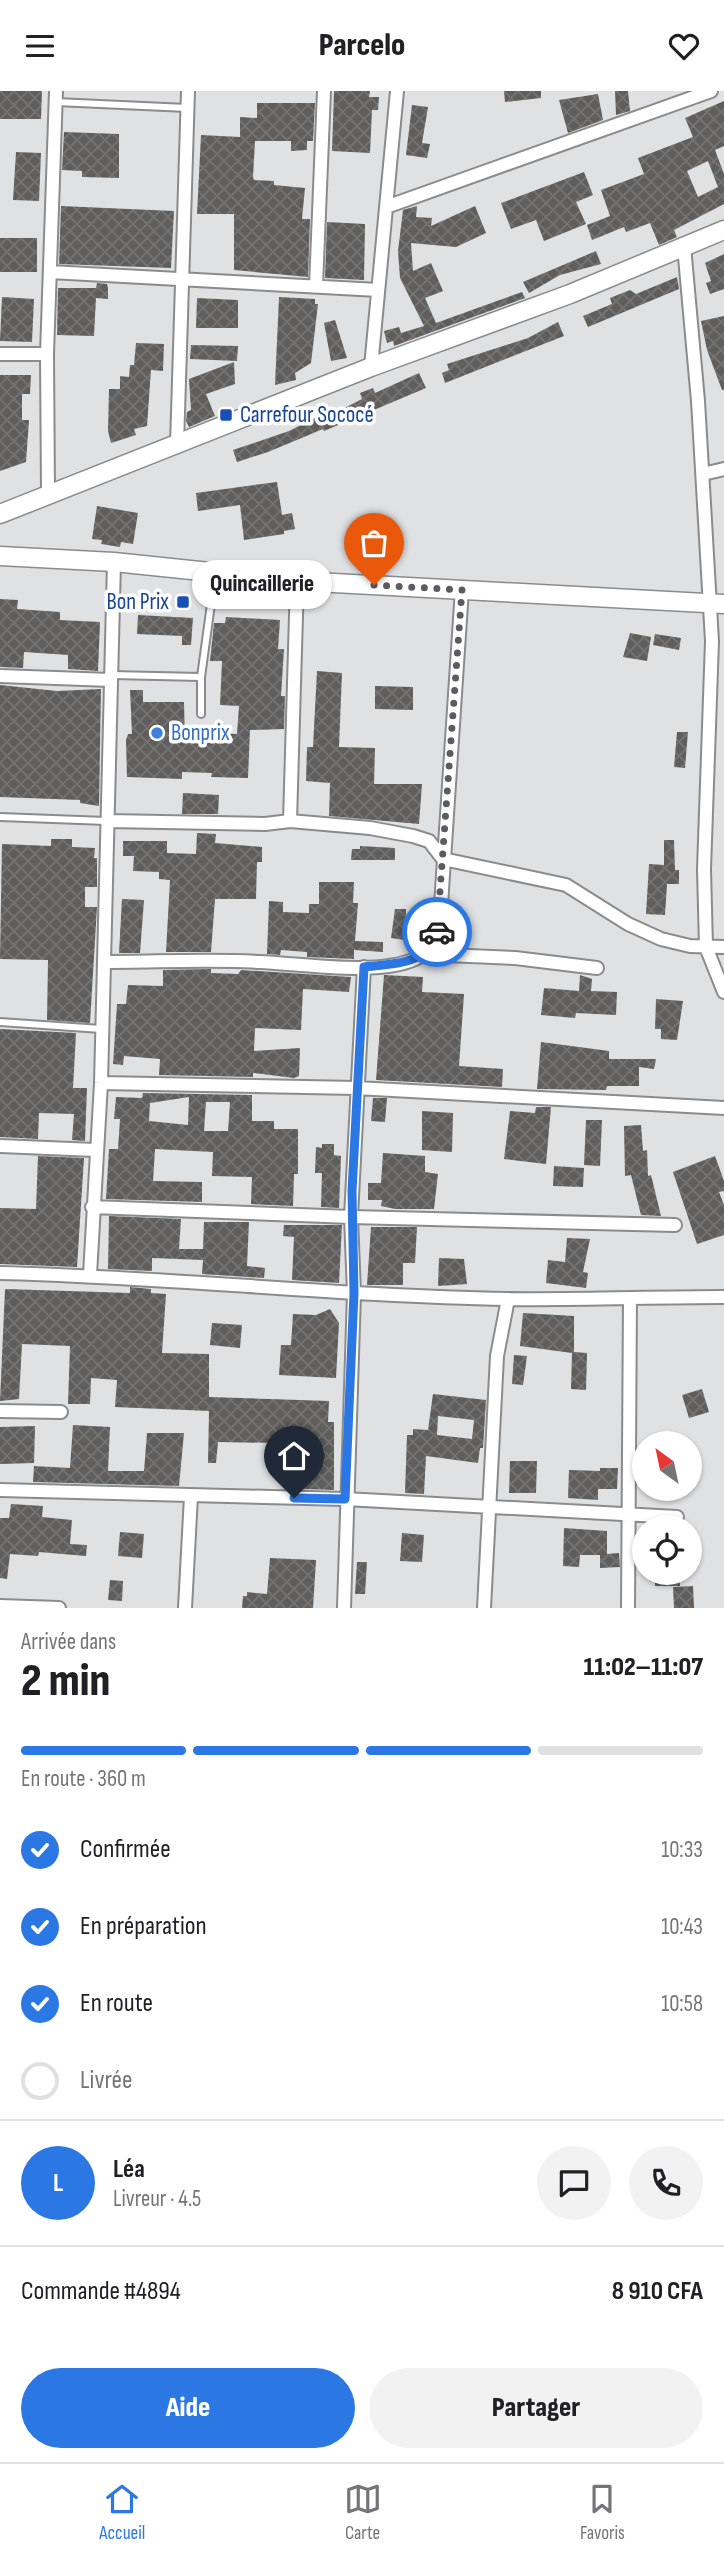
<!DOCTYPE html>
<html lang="fr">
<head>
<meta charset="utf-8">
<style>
  :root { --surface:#fff; --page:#f2f2f2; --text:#202124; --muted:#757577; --line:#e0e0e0; --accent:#2b77e3 }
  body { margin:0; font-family:"Sofia Sans Condensed",sans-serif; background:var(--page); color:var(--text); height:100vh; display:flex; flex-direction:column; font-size:26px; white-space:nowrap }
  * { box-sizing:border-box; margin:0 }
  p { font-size:23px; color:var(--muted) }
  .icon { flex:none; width:38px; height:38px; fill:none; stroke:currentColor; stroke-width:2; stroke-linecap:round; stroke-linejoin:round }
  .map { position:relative; height:1517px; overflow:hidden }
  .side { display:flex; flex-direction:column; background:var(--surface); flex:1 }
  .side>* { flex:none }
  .needle { width:46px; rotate:327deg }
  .controls { position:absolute; left:632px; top:1340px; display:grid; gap:14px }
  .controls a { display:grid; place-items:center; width:70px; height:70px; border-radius:50%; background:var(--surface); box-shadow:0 2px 5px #0004; font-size:35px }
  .pin { position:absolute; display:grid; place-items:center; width:60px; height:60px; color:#fff; margin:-72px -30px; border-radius:50% 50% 50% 0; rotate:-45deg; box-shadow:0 0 7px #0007 }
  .pin .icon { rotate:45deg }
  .courier { position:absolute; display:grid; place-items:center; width:70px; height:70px; margin:-35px; border:5px solid #2b77e3; border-radius:50%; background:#fff; color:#222; box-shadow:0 2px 9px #0007 }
  .bubble { position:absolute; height:49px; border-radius:24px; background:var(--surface); box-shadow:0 2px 5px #0004; font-size:23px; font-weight:800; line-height:49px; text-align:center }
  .headline em { font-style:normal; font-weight:800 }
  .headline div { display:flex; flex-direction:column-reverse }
  .headline { display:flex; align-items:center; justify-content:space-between; height:119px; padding:0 21px }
  h1 { font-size:46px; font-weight:800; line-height:52px }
  .bar { display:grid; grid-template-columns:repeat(4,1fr); gap:10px 7px; align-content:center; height:84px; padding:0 21px }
  .bar i { height:9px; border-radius:5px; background:var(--line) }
  .bar .on { background:var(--accent) }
  .bar p { grid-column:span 4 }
  .line { display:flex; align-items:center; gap:18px; padding:0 21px; border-top:2px solid var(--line) }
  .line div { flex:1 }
  .round { display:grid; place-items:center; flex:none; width:74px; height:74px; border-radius:37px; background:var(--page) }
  ol { padding:0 21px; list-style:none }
  li { display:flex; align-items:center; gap:21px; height:77px }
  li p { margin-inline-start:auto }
  li .icon { padding:7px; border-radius:50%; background:var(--accent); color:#fff; stroke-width:4 }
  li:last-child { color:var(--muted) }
  li i { width:38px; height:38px; border:4px solid var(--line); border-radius:50% }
  .action { display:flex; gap:14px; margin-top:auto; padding:14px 21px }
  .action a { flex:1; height:80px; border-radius:42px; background:var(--accent); color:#fff; font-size:28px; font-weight:800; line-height:80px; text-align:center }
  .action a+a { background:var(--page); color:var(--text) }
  header { display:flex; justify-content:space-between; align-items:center; height:91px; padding:0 21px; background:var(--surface); font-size:32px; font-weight:800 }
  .menu { display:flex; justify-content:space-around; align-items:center; height:98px; border-top:2px solid var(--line); background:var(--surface); font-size:19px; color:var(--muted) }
  .menu a { display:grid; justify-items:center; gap:4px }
  .menu .on { color:var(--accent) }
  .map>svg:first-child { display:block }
  .building { fill:url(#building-cross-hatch); fill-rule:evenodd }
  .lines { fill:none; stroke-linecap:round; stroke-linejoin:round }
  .lane-casing { stroke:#8a8b8d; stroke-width:10 }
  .street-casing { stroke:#8a8b8d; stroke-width:16 }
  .secondary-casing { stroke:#8a8b8d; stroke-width:21 }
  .lane { stroke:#fff; stroke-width:6 }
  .street { stroke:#fff; stroke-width:12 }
  .secondary { stroke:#fff; stroke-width:18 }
  .done { stroke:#5b5c5d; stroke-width:7; stroke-dasharray:0 12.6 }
  .route { stroke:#2b77e3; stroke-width:9 }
  .transit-dot { fill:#1a4fb4; stroke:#fff; stroke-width:2.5 }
  .shop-dot { fill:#3f7fe0; stroke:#fff; stroke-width:2.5 }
  .labels { text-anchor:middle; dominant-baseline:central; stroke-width:7; stroke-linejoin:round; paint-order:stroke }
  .transit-label { font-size:23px; fill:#164399; stroke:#fff; text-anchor:start }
  .shop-label { font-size:23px; fill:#366cbe; stroke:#fff; text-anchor:start }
</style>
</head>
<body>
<header><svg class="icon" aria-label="menu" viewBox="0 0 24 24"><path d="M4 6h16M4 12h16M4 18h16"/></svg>Parcelo<svg class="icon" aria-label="heart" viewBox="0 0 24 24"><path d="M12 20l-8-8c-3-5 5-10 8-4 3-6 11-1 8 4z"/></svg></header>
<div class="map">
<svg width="724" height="1517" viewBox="0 0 724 1517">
  <defs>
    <pattern id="building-cross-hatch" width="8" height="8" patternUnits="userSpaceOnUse" patternTransform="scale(1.75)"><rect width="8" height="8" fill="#5f5e5c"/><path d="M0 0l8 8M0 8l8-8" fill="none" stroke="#757473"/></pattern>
  </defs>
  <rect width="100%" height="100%" fill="#e0e1e3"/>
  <path class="building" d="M0,0H42L41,28H0Z
    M334,0H370L369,6H379L378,19H372L370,62L332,60Z
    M504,0H541V7L505,11Z
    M615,0H628L630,20L616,24Z
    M598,3L603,29L568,42L559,9Z
    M724,10V55L715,59L724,83V113L674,139L677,146L659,154L650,132L626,141L624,136L592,149L587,134L610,125L601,99L644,83L638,67L693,46L685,27ZM708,70L718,96L698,106L687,80Z
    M257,12H315L313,50H307V59L291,60V50H255L253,86L254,89L274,90V94L305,97L302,128H310L308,186L234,179V123H197L201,44L240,46V26L257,27Z
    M412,14L428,16L422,52L430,53L427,67L406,64Z
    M64,41L119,43V87L82,86V80L62,79Z
    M16,61L41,62L39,110L13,109Z
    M584,81L593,104L576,111L586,133L544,150L536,129L511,138L501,112Z
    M61,115L174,120L171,177L59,173Z
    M417,115L416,126L432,127L431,135L475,115L486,142L456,156L411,152L413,180L431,172L443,200L425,207L436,232L522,201L525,207L394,255L393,250L387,252L384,240L399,236L401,242L424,235L400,187L398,160L403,119Z
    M327,131L365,133L364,189L325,187Z
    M0,147H37V181H0Z
    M596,160L601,173L560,184L529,202L523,191Z
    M724,163V198L710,203L706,192L711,190L705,172Z
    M677,186L679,198L588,236L583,225L612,213L610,207L630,199L636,203Z
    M97,192L107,193L108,197V208L96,207L94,245L57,244L58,197H96Z
    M2,206L34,208L32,251L0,250Z
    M279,206L315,208V213H318L311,272L295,282L296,289L275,294Z
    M197,207L238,209V237H196Z
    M724,225V299H722L707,259L701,230Z
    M335,229L347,267L331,270L324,232Z
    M558,231L564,245L445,292L442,282L449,279L447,273L528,247Z
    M136,252L164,253L163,280L151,279L147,335L134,338L136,344L111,352L108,340L109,298H120V285L129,286L130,274H134Z
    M191,254L238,255L237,270L190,268Z
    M234,271L235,293L206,303L215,325L189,336L186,330L187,321L191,319L189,288Z
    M419,282L426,297L324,340L323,338L268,361L237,371L233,359L289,340L327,321L329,325L362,308L360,302L373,297L375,302Z
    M0,284H31L30,303H22V329H29L26,371L0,380Z
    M277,391L282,424L292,422L295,438L284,440V443L244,449L240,414L198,420L196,402Z
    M97,415L138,422L133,453L121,451L120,456L101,453L102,449L92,448Z
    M0,508L18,509L17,518L60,521V529L100,531L98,580L68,578V564L24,561L23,577L0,576Z
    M138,524L193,527L191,554H182V545L137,543Z
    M226,526L280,529L278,558H284L281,605H285L284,638L250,639L248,687L211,686L212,682L182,681V688L127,686L126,649L128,643H132L130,599H143V611H184L185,650H213V642L237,643L239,615L220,614L222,570H210L214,532H225Z
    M630,542L651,546L647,570L623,566Z
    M655,543L681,547L679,559L653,554Z
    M317,580L342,582L339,656L375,657L374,693H422L419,733L329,725L330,692L306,690L307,656H313Z
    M0,594L57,600L101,598L99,715L80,712V709L0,706Z
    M375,595L413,596V619L375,618Z
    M677,641H688L685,677L674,676Z
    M183,702L219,704L218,723H182Z
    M197,742L216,743L215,752L262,756V771H257L256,808H215L211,861H166L170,789L159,788V781L133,780L134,765H123V750H167V762L196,763Z
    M51,748H72V756L95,757L94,767H97V796H85V816H97L90,932L47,929L48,869L0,868L2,753L51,755Z
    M664,749H674L675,779H679V793H667L665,824L646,823L649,773L664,774Z
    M360,755L395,757V769H351L352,758H360Z
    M319,791H354L353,812H358L355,850L383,851V861L354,859V868L307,866V861L281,859L280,864L267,863L269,810L283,811V821L309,822V813H319Z
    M122,808L144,809L140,862H119Z
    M395,818H406L405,849L391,847Z
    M211,878V882L238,883L241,879L351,886L349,901L303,898L301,939L255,937L254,960L300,957L299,985L294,987L253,982V986L159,984L160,968L124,965L123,974L113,973L117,913H126L128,894L163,895V879Z
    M384,884L423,886L422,901L464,903L459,975L503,978L502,996L376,989Z
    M580,884L592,888L591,900L617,901L616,924L576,922L575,927L541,924L544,897L579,900Z
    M656,908L683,910L677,949L661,948V938H655Z
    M0,938L76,942L73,997H87L85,1050L72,1049L74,1023L39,1022L38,1048L0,1046Z
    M541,951L609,960V968H656L654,978L639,976V995H607L606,999L537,998Z
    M143,1002L252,1004V1030H274V1038H298V1083H294L293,1115L251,1113L252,1086L212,1085L213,1061L155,1058L153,1090L202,1091V1111L106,1108L109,1058H118L120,1028H114L116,1006L142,1007ZM189,1006L188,1034L149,1030L150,1012ZM206,1011H230L228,1040H204Z
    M373,1007H387L385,1031L371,1030Z
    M536,1016H551L546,1073L504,1068L510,1020L535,1022Z
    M422,1020L453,1022L452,1061L422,1059Z
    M586,1029H602L600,1075L584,1074Z
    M641,1034L643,1060L647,1059L648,1085L651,1084L661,1125L641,1124L631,1084L625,1085L624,1035Z
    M322,1053H334V1064L341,1065L339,1117L321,1116L322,1082H315L316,1056L322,1057Z
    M383,1062L425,1065V1081L438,1083L434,1118H395L381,1115L382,1109H368V1092H381Z
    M38,1065L84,1067L77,1176L0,1173V1117L36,1118Z
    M715,1065L724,1090V1100L719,1101L724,1114V1144L697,1153L673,1081Z
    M554,1075L584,1077L583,1096L553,1095Z
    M109,1125L181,1128L179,1158H203L204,1131H249L247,1175L265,1177L264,1187L202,1183L203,1169L152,1167V1180L108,1178Z
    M284,1134H342L339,1192L292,1189L294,1146L283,1145Z
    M371,1136H417L415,1172H403V1194H367Z
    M567,1147L590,1148L583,1181L588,1182L586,1197L546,1192L548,1169L565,1171Z
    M439,1167L464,1168L467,1193L438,1195Z
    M130,1196L151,1198V1202L166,1203L162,1262L209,1263V1306L329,1310L328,1331H334V1399L303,1398V1390L277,1388L278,1352L218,1351L216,1372H208L209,1320L115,1316L117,1289L91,1287L90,1313H68L70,1255L22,1253L19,1308L0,1310L5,1198L130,1202Z
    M330,1218L339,1232L336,1287L279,1284L281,1254H291L293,1223L316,1224Z
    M523,1222L574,1225V1261L587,1262L586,1299L571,1298L572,1262L520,1255Z
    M212,1232L242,1234L240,1257L210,1254Z
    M514,1264L527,1265L523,1294L512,1293Z
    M702,1298L709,1321L689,1327L682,1304Z
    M433,1303L486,1309L483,1357H480L478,1372L426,1365L424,1403L405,1402L407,1344H413V1338L428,1339ZM438,1325L474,1329L472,1348L437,1344Z
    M73,1334L110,1336L108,1380H144L147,1342H184L179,1395L33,1391L34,1375L70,1377Z
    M35,1335L34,1372L0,1373V1336Z
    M510,1370H537L536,1402H509Z
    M600,1377H618L617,1398H598V1409L568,1407L569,1379L600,1380Z
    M11,1413L43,1415L42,1426L72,1429L70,1453L87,1454L86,1465L39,1461L38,1465L10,1463L7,1488L0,1487V1427H9Z
    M564,1437L607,1440V1463L619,1462L620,1476L600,1477V1464H580L579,1476L563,1475Z
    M120,1441L144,1443L142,1467L118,1465Z
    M402,1442L424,1444L422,1471L400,1470Z
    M270,1467L316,1469L313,1517H242L243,1505H247V1501L267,1503Z
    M357,1471H367L365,1503H355Z
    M655,1482H680V1495H655Z
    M110,1489L123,1490L122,1510L108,1509Z
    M693,1495L694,1517H674L673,1496Z"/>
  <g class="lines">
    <defs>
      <path id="lane" d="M56,11L187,17
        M111,584L201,586L215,484
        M201,623V586
        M0,726L106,730
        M0,931L101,938"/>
      <path id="street" d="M386,116L711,0
        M684,155L698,310L712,550L704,778L706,856L724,901
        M50,181L378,199
        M316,195L324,0
        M0,263H47
        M371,276L397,0
        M177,354L188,0
        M703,383L724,378
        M48,402L47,263L56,0
        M0,585L111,589
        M108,730L265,733L290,730L370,737L413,745L429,750L443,768L566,794L628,833L661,848L690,855L724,856
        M290,730L297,490
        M423,863L515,867L597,877
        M105,871C156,871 209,868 260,871C302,873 378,885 415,868C432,860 436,845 440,829L462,498
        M101,992L356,997L724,1017
        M0,1055L95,1059
        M92,1116L351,1126L675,1134
        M0,1182C169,1186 338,1205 507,1208C579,1209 652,1206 724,1206
        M90,1184L101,992L114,471
        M0,1320L61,1321
        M0,1399L345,1408L677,1426
        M0,1515L59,1517
        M185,1517L191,1405
        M344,1517L354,1202L351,1126L364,876
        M484,1517L497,1265L508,1208
        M628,1517L630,1207"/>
      <path id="secondary" d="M0,423L371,276L570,203L724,139
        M0,465L114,471L297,490L724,513"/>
    </defs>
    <use href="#lane" class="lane-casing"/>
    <use href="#street" class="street-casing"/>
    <use href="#secondary" class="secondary-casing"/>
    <use href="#lane" class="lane"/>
    <use href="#street" class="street"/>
    <use href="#secondary" class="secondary"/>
  </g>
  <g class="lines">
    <path class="done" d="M374,494L462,499L437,841"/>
    <path class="route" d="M294,1407L345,1408L354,1202L352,1100L364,876C393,873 428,874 437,841"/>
  </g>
  <g class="transit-dot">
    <rect x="219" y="317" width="14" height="14" rx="3.5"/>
    <rect x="176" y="504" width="14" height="14" rx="3.5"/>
  </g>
  <circle class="shop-dot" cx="157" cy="642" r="7"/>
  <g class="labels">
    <g class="transit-label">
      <text x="240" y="324">Carrefour Sococé</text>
      <text x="169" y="511" text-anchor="end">Bon Prix</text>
    </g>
    <g class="shop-label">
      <text x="171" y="642">Bonprix</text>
    </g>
  </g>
</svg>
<div class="controls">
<a><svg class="needle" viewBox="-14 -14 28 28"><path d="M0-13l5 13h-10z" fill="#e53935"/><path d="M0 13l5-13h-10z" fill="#757577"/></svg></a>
<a><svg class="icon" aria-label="locate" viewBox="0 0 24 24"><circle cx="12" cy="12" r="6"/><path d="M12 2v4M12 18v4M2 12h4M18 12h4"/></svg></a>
</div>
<div class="pin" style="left:374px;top:494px;background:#ea580c"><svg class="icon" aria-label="bag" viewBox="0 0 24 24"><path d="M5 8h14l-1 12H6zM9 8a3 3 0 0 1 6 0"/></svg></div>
<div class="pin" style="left:294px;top:1407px;background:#1f2937"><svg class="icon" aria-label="home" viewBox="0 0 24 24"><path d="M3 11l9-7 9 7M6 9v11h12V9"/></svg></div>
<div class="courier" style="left:437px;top:841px"><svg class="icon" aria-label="car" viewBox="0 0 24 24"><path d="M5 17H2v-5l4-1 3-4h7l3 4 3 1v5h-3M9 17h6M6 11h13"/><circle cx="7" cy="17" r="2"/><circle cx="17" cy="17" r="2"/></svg></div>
<div class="bubble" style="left:192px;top:469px;width:140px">Quincaillerie</div>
</div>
<section class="side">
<div class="headline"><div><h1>2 min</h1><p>Arrivée dans</p></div><em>11:02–11:07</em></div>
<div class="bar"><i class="on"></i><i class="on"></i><i class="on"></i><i></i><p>En route · 360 m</p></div>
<ol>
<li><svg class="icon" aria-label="check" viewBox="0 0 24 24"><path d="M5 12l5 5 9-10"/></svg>Confirmée<p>10:33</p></li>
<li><svg class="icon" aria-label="check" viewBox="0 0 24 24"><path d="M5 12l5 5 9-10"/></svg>En préparation<p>10:43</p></li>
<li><svg class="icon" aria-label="check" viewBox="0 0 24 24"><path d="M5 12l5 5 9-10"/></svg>En route<p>10:58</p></li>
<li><i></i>Livrée</li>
</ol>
<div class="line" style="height:126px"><b class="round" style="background:var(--accent);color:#fff">L</b><div><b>Léa</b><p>Livreur · 4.5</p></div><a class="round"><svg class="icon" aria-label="chat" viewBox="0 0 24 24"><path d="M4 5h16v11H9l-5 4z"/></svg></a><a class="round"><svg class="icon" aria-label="phone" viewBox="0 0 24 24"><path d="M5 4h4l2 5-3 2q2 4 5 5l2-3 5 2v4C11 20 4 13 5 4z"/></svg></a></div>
<div class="line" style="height:91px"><div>Commande #4894</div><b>8 910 CFA</b></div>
<div class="action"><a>Aide</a><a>Partager</a></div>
</section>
<nav class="menu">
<a class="on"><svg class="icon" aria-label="home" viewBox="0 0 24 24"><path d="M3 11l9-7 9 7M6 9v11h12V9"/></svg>Accueil</a>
<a><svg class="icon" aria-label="map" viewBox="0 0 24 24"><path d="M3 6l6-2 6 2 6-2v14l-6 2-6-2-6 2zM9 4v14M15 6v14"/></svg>Carte</a>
<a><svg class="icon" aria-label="saved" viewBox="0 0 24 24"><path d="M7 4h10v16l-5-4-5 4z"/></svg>Favoris</a>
</nav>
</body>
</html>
